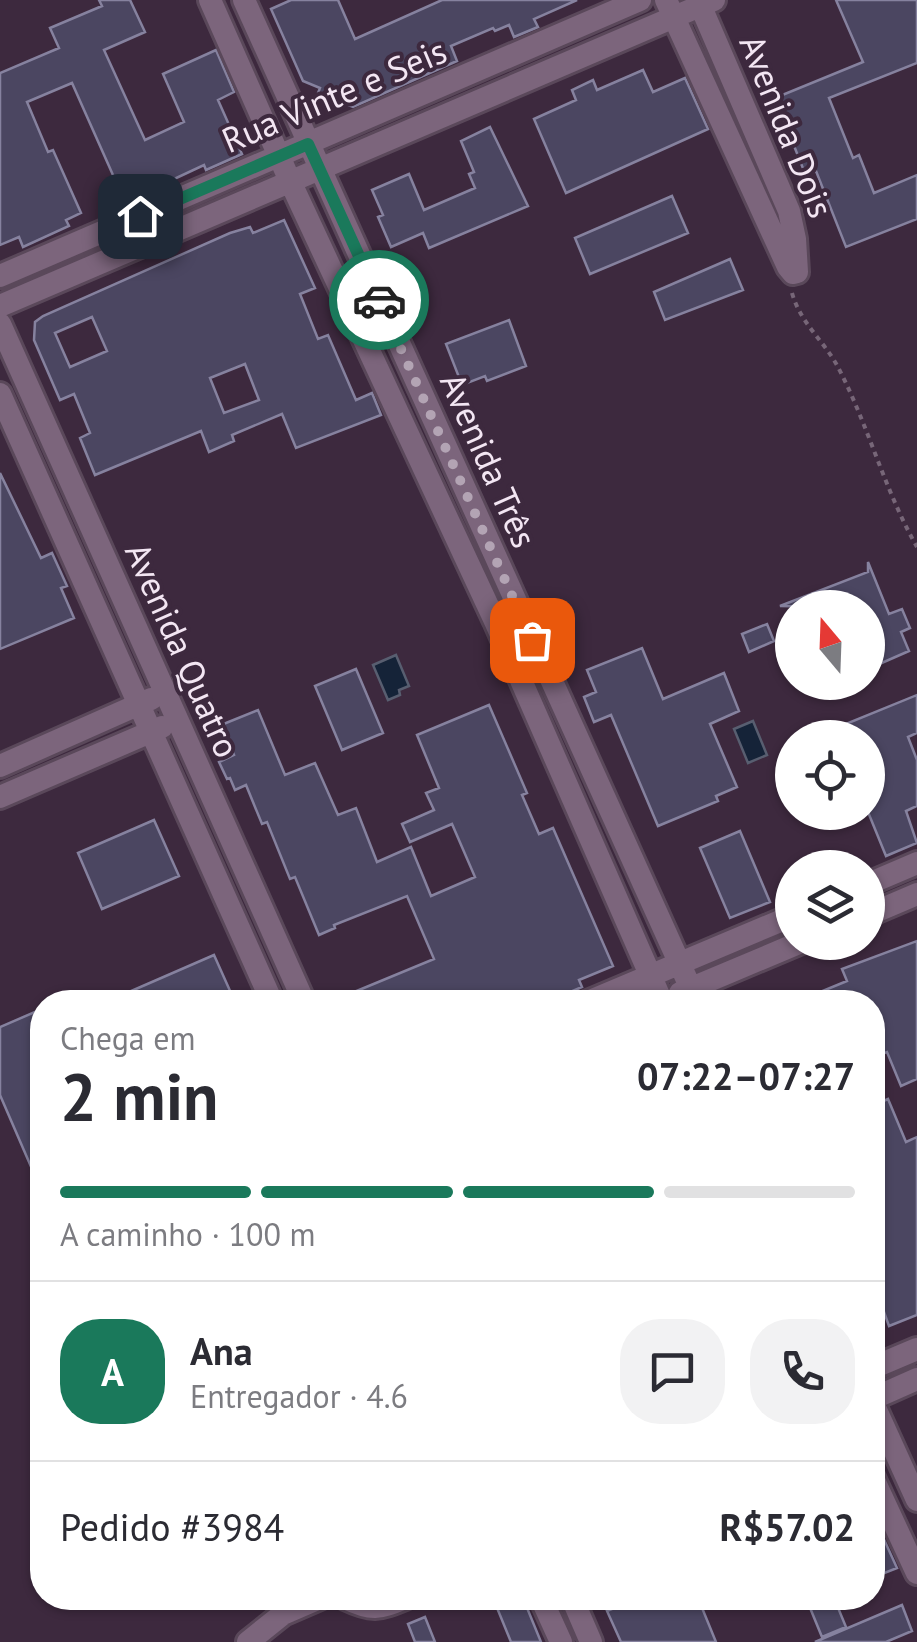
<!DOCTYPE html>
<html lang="pt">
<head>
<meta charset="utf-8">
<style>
  :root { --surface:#fff; --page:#f2f2f3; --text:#2b2b33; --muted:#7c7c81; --line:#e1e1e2; --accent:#1a795b }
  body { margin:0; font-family:"PT Sans",sans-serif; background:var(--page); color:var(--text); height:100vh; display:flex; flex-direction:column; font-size:38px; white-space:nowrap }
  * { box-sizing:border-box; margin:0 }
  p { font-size:32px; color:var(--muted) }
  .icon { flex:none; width:55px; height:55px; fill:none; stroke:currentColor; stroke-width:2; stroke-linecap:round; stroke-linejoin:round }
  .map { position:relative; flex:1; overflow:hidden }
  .panel { position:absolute; left:30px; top:990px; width:855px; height:620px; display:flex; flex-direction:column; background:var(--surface); border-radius:40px; box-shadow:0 2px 8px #0004 }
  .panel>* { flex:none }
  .needle { width:65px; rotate:341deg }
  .controls { position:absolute; left:775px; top:590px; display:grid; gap:20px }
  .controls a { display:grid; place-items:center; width:110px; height:110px; border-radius:50%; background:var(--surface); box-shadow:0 2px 8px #0004; font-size:50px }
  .pin { position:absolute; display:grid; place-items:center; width:85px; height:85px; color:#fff; margin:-42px; border-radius:20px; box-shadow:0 5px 15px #0006 }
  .courier { position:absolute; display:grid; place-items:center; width:100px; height:100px; margin:-50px; border:8px solid #1a795b; border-radius:50%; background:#fff; color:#222; box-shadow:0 2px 12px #0007 }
  .summary em { font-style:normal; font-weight:800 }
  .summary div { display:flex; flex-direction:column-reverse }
  .summary { display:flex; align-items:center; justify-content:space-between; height:170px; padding:0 30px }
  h1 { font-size:65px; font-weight:800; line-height:75px }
  .bar { display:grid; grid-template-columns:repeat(4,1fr); gap:15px 10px; align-content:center; height:120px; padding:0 30px }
  .bar i { height:12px; border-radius:8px; background:var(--line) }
  .bar .selected { background:var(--accent) }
  .bar p { grid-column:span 4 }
  .line { display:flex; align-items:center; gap:25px; padding:0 30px; border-top:2px solid var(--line) }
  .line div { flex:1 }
  .round { display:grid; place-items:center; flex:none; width:105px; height:105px; border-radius:40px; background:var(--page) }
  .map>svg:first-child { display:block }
  .water { fill:#152338; stroke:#585e70; stroke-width:2.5 }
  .building { fill:#4b4661; stroke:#86829f; stroke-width:2.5; fill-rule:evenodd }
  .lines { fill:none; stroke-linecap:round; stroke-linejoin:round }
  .minor-casing { stroke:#5a485a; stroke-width:28 }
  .path { stroke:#776678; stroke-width:4; stroke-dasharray:5 5; stroke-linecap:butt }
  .minor { stroke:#7c657c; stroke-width:22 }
  .done { stroke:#b3a4b4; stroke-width:10; stroke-dasharray:0 18 }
  .route { stroke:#1a795b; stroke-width:12 }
  .labels { text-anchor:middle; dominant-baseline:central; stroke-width:8; stroke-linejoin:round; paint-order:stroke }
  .street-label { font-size:35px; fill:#f3e6f3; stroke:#3d293e }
</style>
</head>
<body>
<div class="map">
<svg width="917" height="1642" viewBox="0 0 917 1642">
  <rect width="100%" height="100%" fill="#3d293e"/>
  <path class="water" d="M396,655L409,686L399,690L400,695L388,700L373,665Z
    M753,721L767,755L748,763L734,729Z"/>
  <path class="building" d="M99,0H130L145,32L104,50L145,140L184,122L163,74L216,50L234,92L218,100L242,154L206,170L204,165L125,202L72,83L27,102L48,152L53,150L81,213L66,220L69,226L23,247L19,237L0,245V73L59,48L50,28L102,6Z
    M291,0H338L355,39L442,0H577L534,19L538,27L514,37L509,25L495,31L493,28L451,46L457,61L353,107L318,93L320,88L303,81L271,9Z
    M836,0H917V63L829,98L853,158L859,155L874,193L917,175V219L846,247L816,171L806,176L775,98L863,62Z
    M643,70L653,92L685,78L708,129L566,193L534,119L576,100L572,90L593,80L597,90Z
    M490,127L528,206L429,248L423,233L391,247L378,217L383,215L372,190L409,174L424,210L475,188L469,174L474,172L461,141Z
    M672,196L688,233L590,274L575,238Z
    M284,220L315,288L300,294L318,339L328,335L356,400L372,393L381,415L296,448L282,414L232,435L234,441L209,452L201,431L95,475L80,438L90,433L74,394L60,400L34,340L35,322L43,316L230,233L250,227L253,233ZM92,317L107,351L70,367L55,333ZM245,364L259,400L224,413L210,378Z
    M730,259L743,290L665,320L654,292Z
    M509,320L526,366L487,381L485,376L462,385L446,344Z
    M0,473L41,558L52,553L67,586L61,588L74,618L0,649Z
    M868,562L889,614L902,609L910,628L901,632L909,651L868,669V608L780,606L868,572Z
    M767,624L774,641L749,652L742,634Z
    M642,648L663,699L724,673L739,711L710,724L737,787L716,796L718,801L658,826L611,715L594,722L584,697L596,692L587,670Z
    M356,669L383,733L342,750L315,686Z
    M917,695V733L908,737L917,760V806L906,811L917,843L886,856L868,812V738L814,737Z
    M489,705L527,793L522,795L539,834L553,828L613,966L579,980L582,987L547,1002H497L493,994L473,1002H330L434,959L407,896L334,925L335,928L319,935L295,877L290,879L267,822L262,824L246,785L235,790L230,778L227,779L219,762L234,755L221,725L258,710L285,775L315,763L338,815L356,808L377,862L411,847L431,896L475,877L452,824L410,842L402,824L434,810L426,793L439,788L417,735Z
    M154,820L179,876L102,909L78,853Z
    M740,831L770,902L730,918L700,848Z
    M917,941V1079L901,1086L887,1052L879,1055L872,1039V1002H796L847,981L842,969Z
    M214,955L235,1002H106Z
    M42,1009V1039L34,1043L42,1064V1192L0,1095V1027Z
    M888,1099L906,1142L917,1137V1315L889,1326L883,1309L872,1313V1106Z
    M872,1513L897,1568L872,1578Z
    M493,1598H523L541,1642H511Z
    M615,1598H698L716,1642H621L607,1611L619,1606Z
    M806,1598H834L846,1627L822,1637Z
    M902,1605L912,1631L886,1642H815Z
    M425,1617L435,1642H415L408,1624Z"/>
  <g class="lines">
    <defs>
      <path id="minor" d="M210,0L290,181L495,621L662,1002
        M244,0L697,1002
        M666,0L788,267L793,273L797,272
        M698,0L789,211L795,239L797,272
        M0,276L640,0
        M0,306L714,0
        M0,324L304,1002
        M0,394L272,1002
        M0,766L151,699
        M0,797L162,727
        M868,884L917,863
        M868,915L917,894
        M680,993L801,942
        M588,1002L792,916
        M872,1368L917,1349
        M872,1399L917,1379
        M872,1401L917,1500
        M872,1476L917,1573
        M345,1598C372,1611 378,1609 405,1598
        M541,1598L561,1642
        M572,1598L591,1642
        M248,1642L283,1614L320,1598"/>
    </defs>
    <use href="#minor" class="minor-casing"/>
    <path class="path" d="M792,293C801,325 826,342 840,371C869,428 885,491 917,547"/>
    <use href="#minor" class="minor"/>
  </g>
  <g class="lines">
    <path class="done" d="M379,300L532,640"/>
    <path class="route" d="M140,216L308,144L379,300"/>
  </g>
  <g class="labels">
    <g class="street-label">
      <text transform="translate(334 95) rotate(-23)">Rua Vinte e Seis</text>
      <text transform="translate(787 126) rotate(68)">Avenida Dois</text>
      <text transform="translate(489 460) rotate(66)">Avenida Três</text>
      <text transform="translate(183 650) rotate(66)">Avenida Quatro</text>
    </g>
  </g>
</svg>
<div class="controls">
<a><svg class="needle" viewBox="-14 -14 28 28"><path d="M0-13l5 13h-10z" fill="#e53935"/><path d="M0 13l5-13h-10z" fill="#7c7c81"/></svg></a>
<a><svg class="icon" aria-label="locate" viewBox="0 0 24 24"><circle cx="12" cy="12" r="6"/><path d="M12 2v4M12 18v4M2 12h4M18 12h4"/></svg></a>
<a><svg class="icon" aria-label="layers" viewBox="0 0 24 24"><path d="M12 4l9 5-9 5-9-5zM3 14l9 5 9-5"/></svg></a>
</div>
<div class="pin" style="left:532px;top:640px;background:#ea580c"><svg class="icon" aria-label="bag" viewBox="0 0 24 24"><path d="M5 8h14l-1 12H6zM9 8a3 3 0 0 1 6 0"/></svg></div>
<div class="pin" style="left:140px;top:216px;background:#1f2937"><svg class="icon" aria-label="home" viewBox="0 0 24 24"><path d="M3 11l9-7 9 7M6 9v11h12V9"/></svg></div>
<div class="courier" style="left:379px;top:300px"><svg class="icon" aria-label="car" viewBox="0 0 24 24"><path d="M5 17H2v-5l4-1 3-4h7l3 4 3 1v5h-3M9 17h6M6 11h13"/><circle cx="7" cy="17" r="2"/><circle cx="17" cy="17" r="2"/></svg></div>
<section class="panel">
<div class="summary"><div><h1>2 min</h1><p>Chega em</p></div><em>07:22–07:27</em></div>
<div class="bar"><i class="selected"></i><i class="selected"></i><i class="selected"></i><i></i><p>A caminho · 100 m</p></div>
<div class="line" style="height:180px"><b class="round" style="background:var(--accent);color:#fff">A</b><div><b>Ana</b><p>Entregador · 4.6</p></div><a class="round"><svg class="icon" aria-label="chat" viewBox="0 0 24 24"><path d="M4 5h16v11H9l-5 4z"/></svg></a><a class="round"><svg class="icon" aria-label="phone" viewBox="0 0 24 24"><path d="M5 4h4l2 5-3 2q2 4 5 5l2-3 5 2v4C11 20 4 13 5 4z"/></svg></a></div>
<div class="line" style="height:130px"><div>Pedido #3984</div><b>R$57.02</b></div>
</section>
</div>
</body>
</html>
